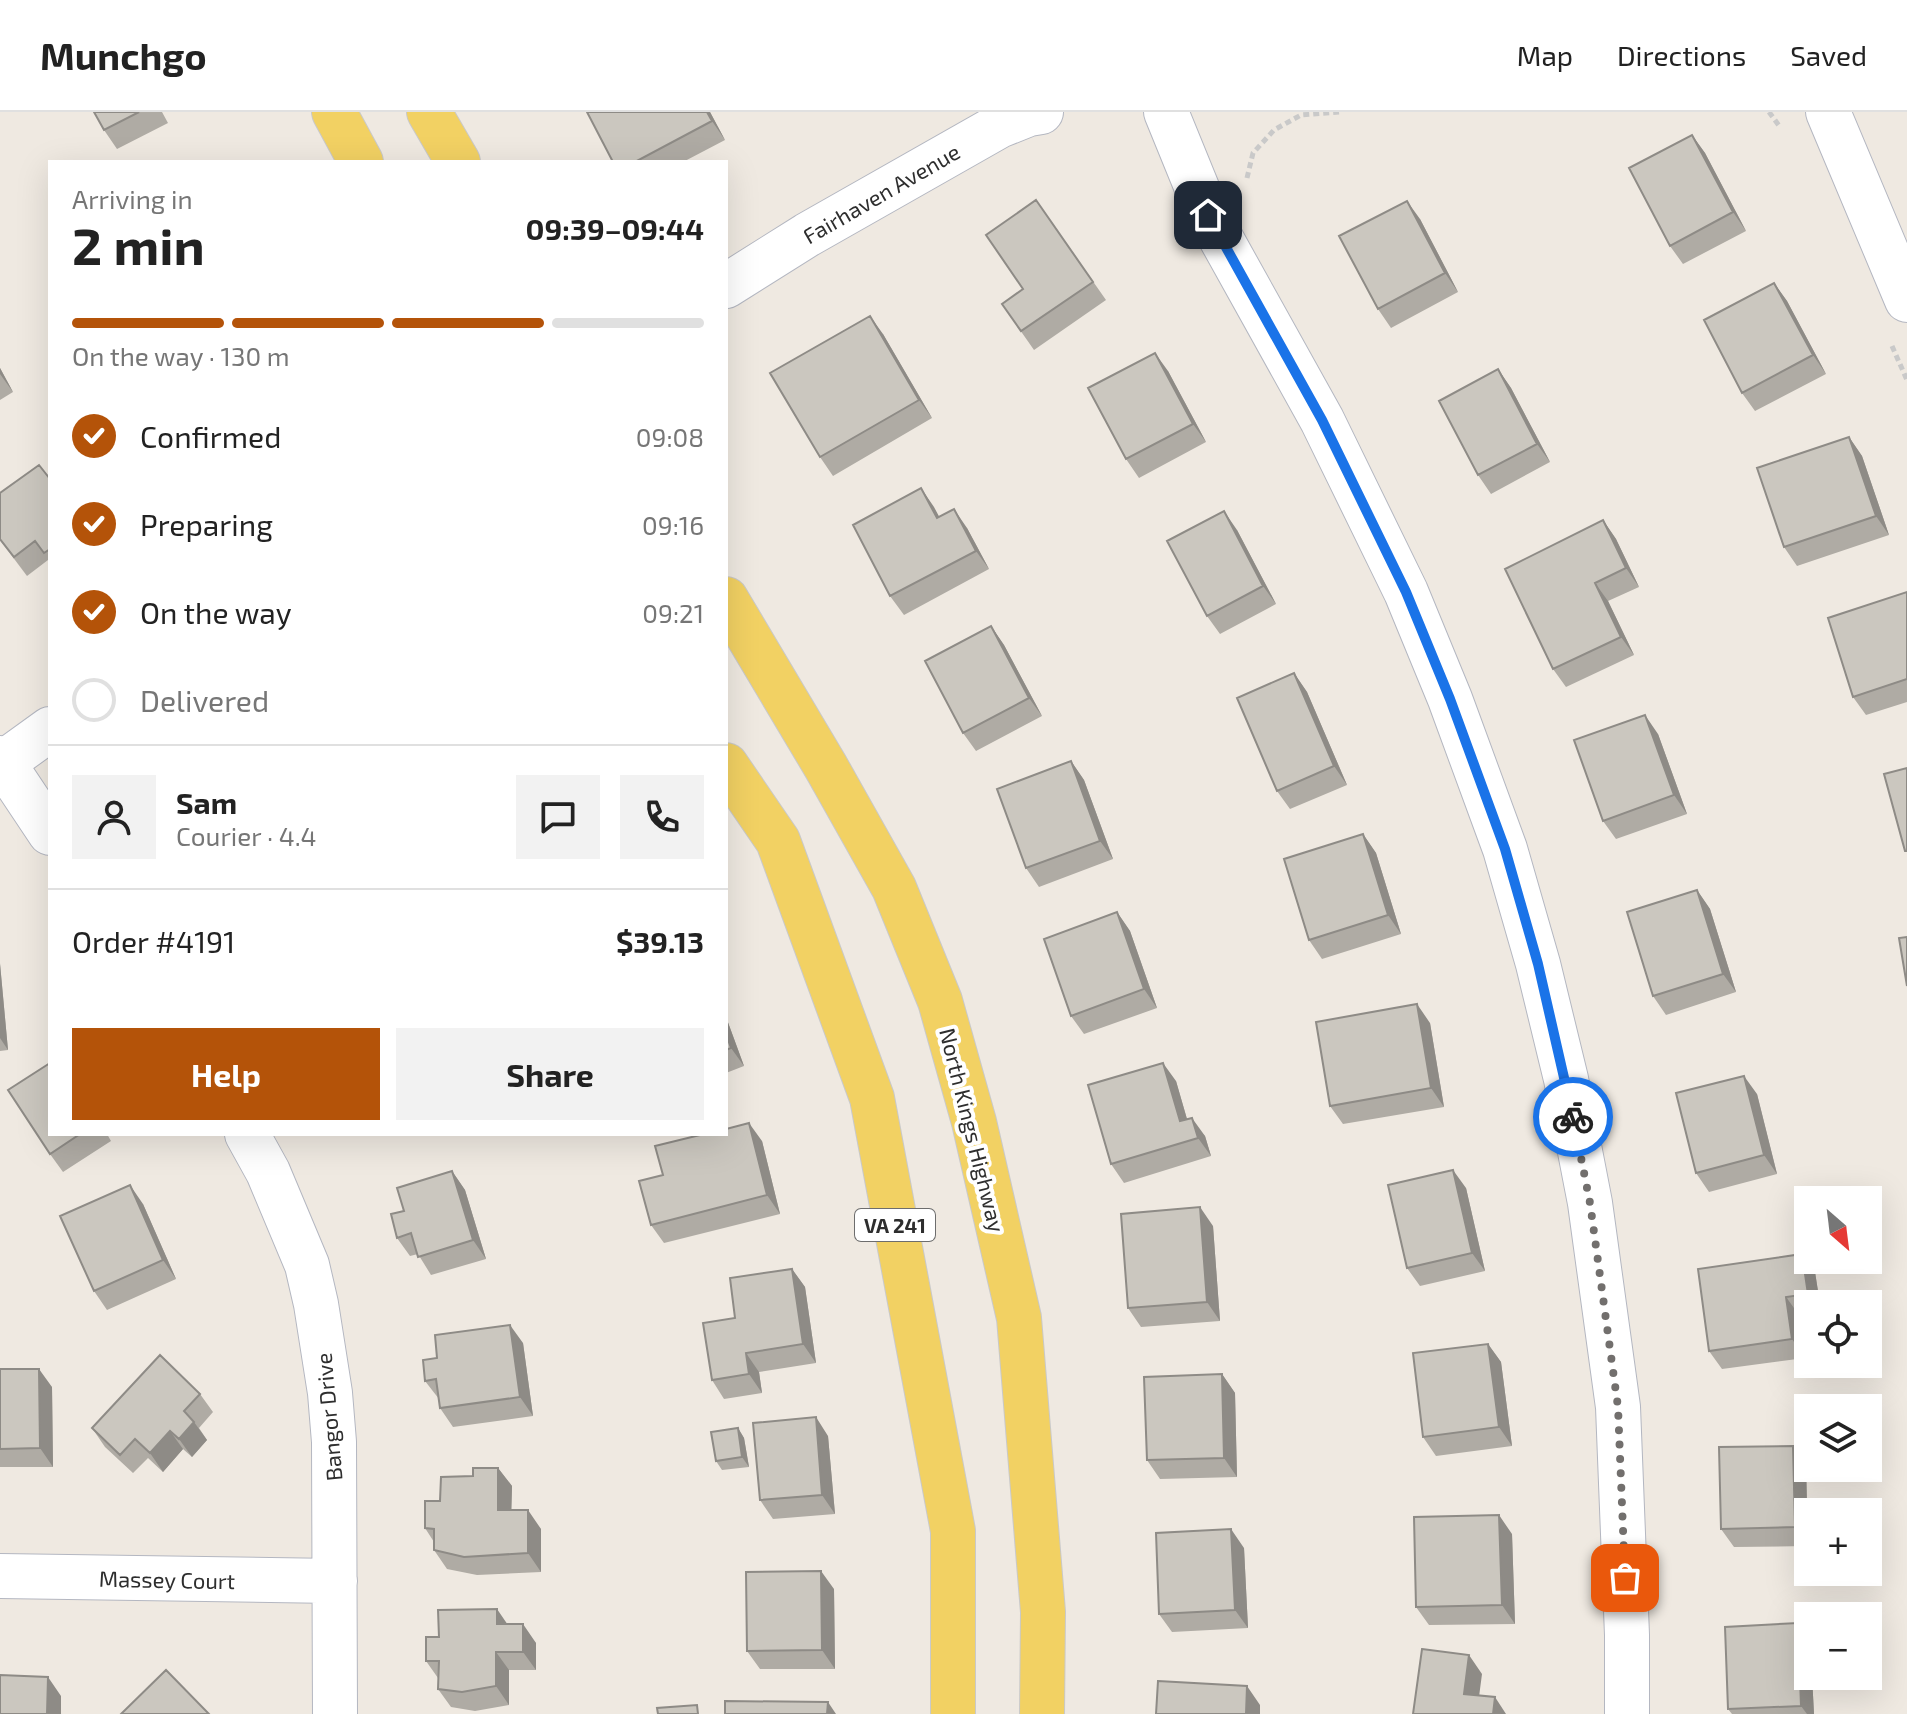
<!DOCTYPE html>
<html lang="en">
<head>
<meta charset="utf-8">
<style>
  :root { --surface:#fff; --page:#f2f2f2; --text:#222; --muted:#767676; --line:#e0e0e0; --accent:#b45309 }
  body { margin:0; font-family:"Exo 2",sans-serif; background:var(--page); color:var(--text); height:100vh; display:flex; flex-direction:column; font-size:30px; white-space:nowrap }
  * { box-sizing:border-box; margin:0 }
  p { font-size:26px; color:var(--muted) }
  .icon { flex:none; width:44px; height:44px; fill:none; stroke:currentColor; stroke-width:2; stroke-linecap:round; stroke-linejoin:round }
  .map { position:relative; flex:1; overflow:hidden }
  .details { position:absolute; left:48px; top:48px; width:680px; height:976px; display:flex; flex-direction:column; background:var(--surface); border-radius:0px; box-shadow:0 8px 32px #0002 }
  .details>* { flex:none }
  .needle { width:52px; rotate:152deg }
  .buttons { position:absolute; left:1794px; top:1074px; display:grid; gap:16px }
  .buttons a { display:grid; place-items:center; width:88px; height:88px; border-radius:0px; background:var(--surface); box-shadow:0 8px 32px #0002; font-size:40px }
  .pin { position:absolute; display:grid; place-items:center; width:68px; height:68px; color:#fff; margin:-34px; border-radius:16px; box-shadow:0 4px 12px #0006 }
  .courier { position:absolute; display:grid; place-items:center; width:80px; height:80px; margin:-40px; border:6px solid #1a73e8; border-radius:50%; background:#fff; color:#222; box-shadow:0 2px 10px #0007 }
  .head em { font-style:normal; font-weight:700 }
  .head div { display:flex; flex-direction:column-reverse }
  .head { display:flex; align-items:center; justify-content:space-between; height:136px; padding:0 24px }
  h1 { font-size:52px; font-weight:700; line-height:60px }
  .bar { display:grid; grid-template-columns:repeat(4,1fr); gap:12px 8px; align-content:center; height:96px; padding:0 24px }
  .bar i { height:10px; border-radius:6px; background:var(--line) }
  .bar .selected { background:var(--accent) }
  .bar p { grid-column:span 4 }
  .line { display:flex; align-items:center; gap:20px; padding:0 24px; border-top:2px solid var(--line) }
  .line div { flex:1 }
  .round { display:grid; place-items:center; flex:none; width:84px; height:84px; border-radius:0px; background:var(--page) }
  ol { padding:0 24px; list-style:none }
  li { display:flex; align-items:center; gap:24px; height:88px }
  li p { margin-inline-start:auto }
  li .icon { padding:8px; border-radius:50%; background:var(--accent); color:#fff; stroke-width:4 }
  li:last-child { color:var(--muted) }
  li i { width:44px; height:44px; border:4px solid var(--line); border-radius:50% }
  .primary-button { display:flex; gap:16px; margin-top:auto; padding:16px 24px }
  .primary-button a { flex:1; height:92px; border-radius:0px; background:var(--accent); color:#fff; font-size:32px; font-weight:700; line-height:92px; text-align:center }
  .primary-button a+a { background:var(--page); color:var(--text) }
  header { display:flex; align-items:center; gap:48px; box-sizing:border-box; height:112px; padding:0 40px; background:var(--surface); border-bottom:2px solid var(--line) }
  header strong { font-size:38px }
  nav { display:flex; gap:44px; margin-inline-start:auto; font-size:28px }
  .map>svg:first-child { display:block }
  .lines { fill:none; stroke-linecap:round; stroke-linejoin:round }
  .street-casing { stroke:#b4b7c1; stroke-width:46 }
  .secondary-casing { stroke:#b4b7c1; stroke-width:46 }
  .primary-casing { stroke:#c9c9c9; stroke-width:46 }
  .path { stroke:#c9c9c9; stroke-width:5; stroke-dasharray:6 4; stroke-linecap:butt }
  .street { stroke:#fff; stroke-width:44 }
  .secondary { stroke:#fff; stroke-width:44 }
  .primary { stroke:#f2d163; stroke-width:44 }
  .wall { fill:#afaba4 }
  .shaded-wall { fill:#8e8b86 }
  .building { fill:#cbc7bf; stroke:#8e8b86; stroke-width:2 }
  .done { stroke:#726f6d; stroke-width:8; stroke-dasharray:0 14.4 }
  .route { stroke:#1a73e8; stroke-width:10 }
  .labels { text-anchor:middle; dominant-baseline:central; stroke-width:8; stroke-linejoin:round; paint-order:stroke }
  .shield { fill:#fff; stroke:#6d6d6d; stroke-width:2 }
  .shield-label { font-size:20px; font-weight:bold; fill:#2e2e2e }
  .street-label { font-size:22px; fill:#2e2e2e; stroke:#fff }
</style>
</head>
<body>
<header>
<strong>Munchgo</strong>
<nav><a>Map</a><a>Directions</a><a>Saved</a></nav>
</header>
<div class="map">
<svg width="1907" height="1602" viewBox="0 0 1907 1602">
  <rect width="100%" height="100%" fill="#efe9e1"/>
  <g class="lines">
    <defs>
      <path id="street" d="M1166,0L1208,103L1322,308L1406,480L1450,587L1505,737L1538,852L1566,967L1590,1091L1618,1295L1627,1523V1602
        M1828,0L1907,188
        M726,174L807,123L999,14L1029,2L1041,0
        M0,646L50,721
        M247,1022L268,1060L307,1153L316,1192L330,1281L334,1330L335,1602
        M0,1464L335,1469"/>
      <path id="secondary" d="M0,653L50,617"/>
      <path id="primary" d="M334,0L361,50
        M429,0L458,50
        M726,487L826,655L894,776L940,889L974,1010L1019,1206L1043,1500L1042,1602
        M726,653L778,729L872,986L953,1419V1602"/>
    </defs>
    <use href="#street" class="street-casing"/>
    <use href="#secondary" class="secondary-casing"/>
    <use href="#primary" class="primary-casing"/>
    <path class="path" d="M1769,0L1780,15
      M1247,66L1253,41L1274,18L1301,3L1339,0
      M1892,234L1907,268"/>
    <use href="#street" class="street"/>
    <use href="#secondary" class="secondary"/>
    <use href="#primary" class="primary"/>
  </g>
  <path class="wall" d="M94,0H162L168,11L117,37L104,18Z
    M710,0L725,28L683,50H613Z
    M1692,23L1705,41L1746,119L1683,152L1670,134Z
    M1036,88L1106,188L1034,238L1002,192L1023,177Z
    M1420,107L1458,180L1391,216L1378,197Z
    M1774,171L1787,189L1826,262L1755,299L1742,281Z
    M883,222L932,306L833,364L820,345Z
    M0,256L13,280L0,288Z
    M1498,257L1511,276L1550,350L1491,382L1478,363Z
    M1168,259L1206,330L1139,366L1126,347Z
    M1849,325L1862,344L1889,423L1797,454L1784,435Z
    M50,367V450L48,448L27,464L0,428V381Z
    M921,376L939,405L967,416L989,457L904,503L890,484Z
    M1603,408L1616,427L1639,475L1608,489L1634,543L1566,575L1553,557Z
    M1237,418L1276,492L1220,522L1207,504Z
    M1907,480V590L1866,603L1853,585Z
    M991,514L1004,533L1042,604L976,639L963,621Z
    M1294,561L1307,580L1347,673L1290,697L1277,679Z
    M1658,622L1687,702L1616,727L1603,709Z
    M1071,649L1084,668L1113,747L1039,775L1026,756Z
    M1363,722L1376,741L1401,822L1322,847L1309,828Z
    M1697,778L1710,797L1736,880L1666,903L1653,884Z
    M1117,800L1130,819L1157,896L1084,922L1071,904Z
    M0,851L8,938L0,939Z
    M726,905L744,954L726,961Z
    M1430,911L1444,995L1343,1012L1330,994Z
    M1176,969L1187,1007L1205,1024L1211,1044L1124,1071L1111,1052Z
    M1757,982L1777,1062L1709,1080L1696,1061Z
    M50,1022H107L111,1029L63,1060L50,1042Z
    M762,1029L780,1102L664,1131L651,1113L663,1063Z
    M452,1059L465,1078L486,1147L431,1163L418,1142L410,1144L397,1126L404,1099Z
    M1466,1076L1485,1159L1420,1174L1407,1156Z
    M143,1092L176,1167L107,1198L94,1179Z
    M1213,1114L1220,1209L1141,1215L1128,1196Z
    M1802,1142L1815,1160L1820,1192H1808V1202L1799,1203L1805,1246L1722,1257L1709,1239Z
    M792,1157L805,1175L816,1251L759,1260L762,1281L724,1287L712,1268L735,1206Z
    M523,1231L533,1304L453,1315L440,1296L439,1287L425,1269Z
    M1488,1232L1501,1250L1512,1334L1436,1344L1423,1325Z
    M0,1257L52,1275L53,1355H0Z
    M1222,1262L1235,1281L1237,1365L1160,1367L1147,1348Z
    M200,1282L213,1300L199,1316L207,1328L192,1345L183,1337L163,1360L148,1346L133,1361L105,1335L92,1316Z
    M738,1316L744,1326L749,1355L722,1358L716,1349Z
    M828,1324L835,1402L773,1407L760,1388Z
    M1793,1334L1806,1352L1808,1434L1734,1435L1721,1417Z
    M498,1356L512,1374L511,1398L541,1417V1460L477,1463L447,1457L434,1438V1430L425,1416L440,1389L473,1364Z
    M1512,1422L1515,1512L1429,1513L1416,1495Z
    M1244,1436L1248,1516L1172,1520L1159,1502Z
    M834,1477L835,1557H760L747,1539Z
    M1798,1511L1808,1526V1564H1812L1814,1602H1732L1728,1597Z
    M507,1512L536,1531V1558H509V1593L475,1599L451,1595L438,1577V1566L426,1549L439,1525Z"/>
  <path class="shaded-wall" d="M707,0H710L725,28L712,9Z
    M1692,23L1705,41L1746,119L1733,100Z
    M1407,89L1420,107L1458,180L1445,161Z
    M1774,171L1787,189L1826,262L1813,243Z
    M870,204L883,222L932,306L919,288Z
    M1155,241L1168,259L1206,330L1193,312Z
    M0,256L13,280L0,262Z
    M1498,257L1511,276L1550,350L1537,332Z
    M1849,325L1862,344L1889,423L1876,404Z
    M921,376L934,395L950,425L937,406Z
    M954,397L967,416L989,457L976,439Z
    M1224,399L1237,418L1276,492L1263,474Z
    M1603,408L1616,427L1639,475L1626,456Z
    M1595,471L1608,489L1634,543L1621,525Z
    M991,514L1004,533L1042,604L1029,586Z
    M1294,561L1307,580L1347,673L1334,654Z
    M1645,603L1658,622L1687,702L1674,683Z
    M1071,649L1084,668L1113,747L1100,729Z
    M1363,722L1376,741L1401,822L1388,803Z
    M1697,778L1710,797L1736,880L1723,862Z
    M1117,800L1130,819L1157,896L1144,877Z
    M0,851V852L8,938L0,926Z
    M1417,892L1430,911L1444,995L1431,976Z
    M726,905L744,954L731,936L726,922Z
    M1163,951L1176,969L1193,1028L1180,1009Z
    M1744,964L1757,982L1777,1062L1764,1043Z
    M1192,1006L1205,1024L1211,1044L1198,1026Z
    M749,1011L762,1029L780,1102L767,1083Z
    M1453,1058L1466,1076L1485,1159L1472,1141Z
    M452,1059L465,1078L486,1147L473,1128Z
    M130,1073L143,1092L176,1167L163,1148Z
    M1200,1095L1213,1114L1220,1209L1207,1190Z
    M1802,1142L1815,1160L1820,1192H1815L1808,1182Z
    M792,1157L805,1175L816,1251L803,1232Z
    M1786,1185L1799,1203L1805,1246L1792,1227Z
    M510,1213L523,1231L533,1304L520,1285Z
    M1488,1232L1501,1250L1512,1334L1499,1315Z
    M746,1241L759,1260L762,1281L749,1262Z
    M39,1257L52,1275L53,1355L40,1336Z
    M1222,1262L1235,1281L1237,1365L1224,1346Z
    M816,1305L828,1324L835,1402L822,1383Z
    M194,1310L207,1328L192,1345L179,1327Z
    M738,1316L744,1326L749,1355L742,1345Z
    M170,1319L183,1337L163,1360L150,1341Z
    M1793,1334L1806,1352L1808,1434L1795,1415Z
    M498,1356L512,1374L511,1417L498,1398Z
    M528,1398L541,1417V1460L528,1441Z
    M1499,1403L1512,1422L1515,1512L1502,1493Z
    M1231,1417L1244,1436L1248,1516L1235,1498Z
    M821,1459L834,1477L835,1557L822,1538Z
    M497,1497L510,1516L497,1512Z
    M1798,1511L1808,1526V1564H1812L1814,1602H1807L1801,1594Z
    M523,1512L536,1531V1558L523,1540Z
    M496,1540L509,1558V1593L496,1574Z
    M1469,1543L1482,1562L1477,1600L1464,1582Z
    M48,1565L61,1584V1602H47Z
    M1247,1574L1260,1593V1602H1246Z
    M1495,1585L1506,1602H1493Z
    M828,1590L836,1602H827Z"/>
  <path class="building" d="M94,0H139L104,18Z
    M587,0H707L712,9L635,50H613Z
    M1692,23L1733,100L1670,134L1629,56Z
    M1036,88L1093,170L1021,219L1002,192L1023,177L986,123Z
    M1407,89L1445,161L1378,197L1339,124Z
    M1774,171L1813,243L1742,281L1704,208Z
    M870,204L919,288L820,345L770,261Z
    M1155,241L1193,312L1126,347L1088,276Z
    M1498,257L1537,332L1478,363L1439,289Z
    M1849,325L1876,404L1784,435L1757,356Z
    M39,353L50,367V437L44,441L35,429L14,445L0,427V381Z
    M921,376L937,406L954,397L976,439L890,484L853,413Z
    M1224,399L1263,474L1207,504L1167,429Z
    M1603,408L1626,456L1595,471L1621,525L1553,557L1505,457Z
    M1907,480V567L1853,585L1828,506Z
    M991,514L1029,586L963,621L925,549Z
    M1294,561L1334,654L1277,679L1237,586Z
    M1645,603L1674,683L1603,709L1574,628Z
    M1071,649L1100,729L1026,756L997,677Z
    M1907,656V739H1905L1884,662Z
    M1363,722L1388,803L1309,828L1284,747Z
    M1697,778L1723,862L1653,884L1627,800Z
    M1117,800L1144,877L1071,904L1044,827Z
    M1907,825V874L1899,826Z
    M1417,892L1431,976L1330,994L1316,910Z
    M726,922L731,936L726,938Z
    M50,951V1022H80L50,1042L8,978Z
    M1163,951L1180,1009L1192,1006L1198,1026L1111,1052L1088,973Z
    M1744,964L1764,1043L1696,1061L1676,981Z
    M749,1011L767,1083L651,1113L639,1069L663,1063L655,1034L704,1022H726V1017Z
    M1453,1058L1472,1141L1407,1156L1388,1073Z
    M452,1059L473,1128L418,1145L411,1121L397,1126L391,1102L404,1099L397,1076Z
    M130,1073L163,1148L94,1179L60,1104Z
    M1200,1095L1207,1190L1128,1196L1121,1102Z
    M1802,1142L1808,1182L1786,1185L1792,1227L1709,1239L1698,1157Z
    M792,1157L803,1232L746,1241L749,1262L712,1268L703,1211L735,1206L730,1166Z
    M510,1213L520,1285L440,1296L436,1267L425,1269L423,1248L437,1246L435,1223Z
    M1488,1232L1499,1315L1423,1325L1413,1241Z
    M160,1243L200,1282L184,1299L194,1310L179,1327L170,1319L150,1341L135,1327L120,1343L92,1316Z
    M0,1257H39L40,1336L0,1337Z
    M1222,1262L1224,1346L1147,1348L1144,1265Z
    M816,1305L822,1383L760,1388L753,1311Z
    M738,1316L742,1345L716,1349L711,1320Z
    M1793,1334L1795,1415L1721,1417L1719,1335Z
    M473,1356H498V1398H528V1441L464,1445L434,1438V1417L425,1416V1389H440L441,1365L473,1364Z
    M1499,1403L1502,1493L1416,1495L1414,1405Z
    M1231,1417L1235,1498L1159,1502L1156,1421Z
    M821,1459L822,1538L747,1539L746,1460Z
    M497,1497V1512H523V1540H496V1574L462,1580L438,1577L439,1549H426V1525H439L438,1498Z
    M1798,1511L1801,1594L1728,1597L1725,1515Z
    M1422,1537L1469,1543L1464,1582L1495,1585L1493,1602H1413Z
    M166,1558L209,1602H121Z
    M0,1563L48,1565L47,1602H0Z
    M1158,1569L1247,1574L1246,1602H1156Z
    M725,1589L828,1590L827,1602H725Z
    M697,1593L698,1602H658L657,1596Z"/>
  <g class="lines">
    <path class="done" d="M1573,1005L1590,1091L1618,1295L1625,1466"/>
    <path class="route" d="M1208,103L1322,308L1406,480L1450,587L1505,737L1538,852L1573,1005"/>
  </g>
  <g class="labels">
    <rect class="shield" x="855" y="1097" width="80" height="32" rx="6"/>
    <g class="shield-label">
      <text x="895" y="1113">VA 241</text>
    </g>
    <g class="street-label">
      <text transform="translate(881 81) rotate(-30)">Fairhaven Avenue</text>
      <text transform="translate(973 1018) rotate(76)">North Kings Highway</text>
      <text transform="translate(328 1305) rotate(-95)">Bangor Drive</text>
      <text transform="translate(167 1467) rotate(1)">Massey Court</text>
    </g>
  </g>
</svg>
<div class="buttons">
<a><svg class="needle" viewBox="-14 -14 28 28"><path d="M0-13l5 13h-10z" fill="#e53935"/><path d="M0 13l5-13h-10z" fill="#767676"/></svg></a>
<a><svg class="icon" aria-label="locate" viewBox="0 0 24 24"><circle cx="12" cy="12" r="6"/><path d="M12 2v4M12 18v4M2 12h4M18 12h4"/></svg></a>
<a><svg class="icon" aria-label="layers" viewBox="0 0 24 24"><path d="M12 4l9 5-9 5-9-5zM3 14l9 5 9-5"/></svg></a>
<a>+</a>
<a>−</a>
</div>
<div class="pin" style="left:1625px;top:1466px;background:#ea580c"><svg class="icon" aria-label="bag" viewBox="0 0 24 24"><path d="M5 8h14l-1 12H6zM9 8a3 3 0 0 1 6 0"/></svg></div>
<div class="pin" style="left:1208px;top:103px;background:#1f2937"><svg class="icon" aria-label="home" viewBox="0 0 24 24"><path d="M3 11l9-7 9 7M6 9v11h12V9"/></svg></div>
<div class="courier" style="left:1573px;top:1005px"><svg class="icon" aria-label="bike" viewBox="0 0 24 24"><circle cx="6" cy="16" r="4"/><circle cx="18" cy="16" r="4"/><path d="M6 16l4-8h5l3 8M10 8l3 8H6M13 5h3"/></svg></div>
<section class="details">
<div class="head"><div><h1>2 min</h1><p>Arriving in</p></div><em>09:39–09:44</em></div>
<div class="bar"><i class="selected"></i><i class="selected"></i><i class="selected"></i><i></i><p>On the way · 130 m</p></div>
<ol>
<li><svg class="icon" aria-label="check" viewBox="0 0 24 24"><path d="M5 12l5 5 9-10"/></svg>Confirmed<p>09:08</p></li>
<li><svg class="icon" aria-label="check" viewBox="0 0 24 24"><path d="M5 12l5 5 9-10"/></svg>Preparing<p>09:16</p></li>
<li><svg class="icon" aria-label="check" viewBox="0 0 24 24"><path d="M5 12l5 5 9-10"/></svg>On the way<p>09:21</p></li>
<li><i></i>Delivered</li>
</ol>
<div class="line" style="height:144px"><a class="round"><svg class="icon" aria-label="person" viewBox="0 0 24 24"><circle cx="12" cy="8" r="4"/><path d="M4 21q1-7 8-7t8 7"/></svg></a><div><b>Sam</b><p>Courier · 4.4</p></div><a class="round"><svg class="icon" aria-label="chat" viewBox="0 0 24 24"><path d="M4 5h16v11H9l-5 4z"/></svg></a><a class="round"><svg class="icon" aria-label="phone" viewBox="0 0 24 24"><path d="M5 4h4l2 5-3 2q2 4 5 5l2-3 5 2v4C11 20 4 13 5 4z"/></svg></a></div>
<div class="line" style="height:104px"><div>Order #4191</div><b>$39.13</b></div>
<div class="primary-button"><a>Help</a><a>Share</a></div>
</section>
</div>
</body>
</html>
